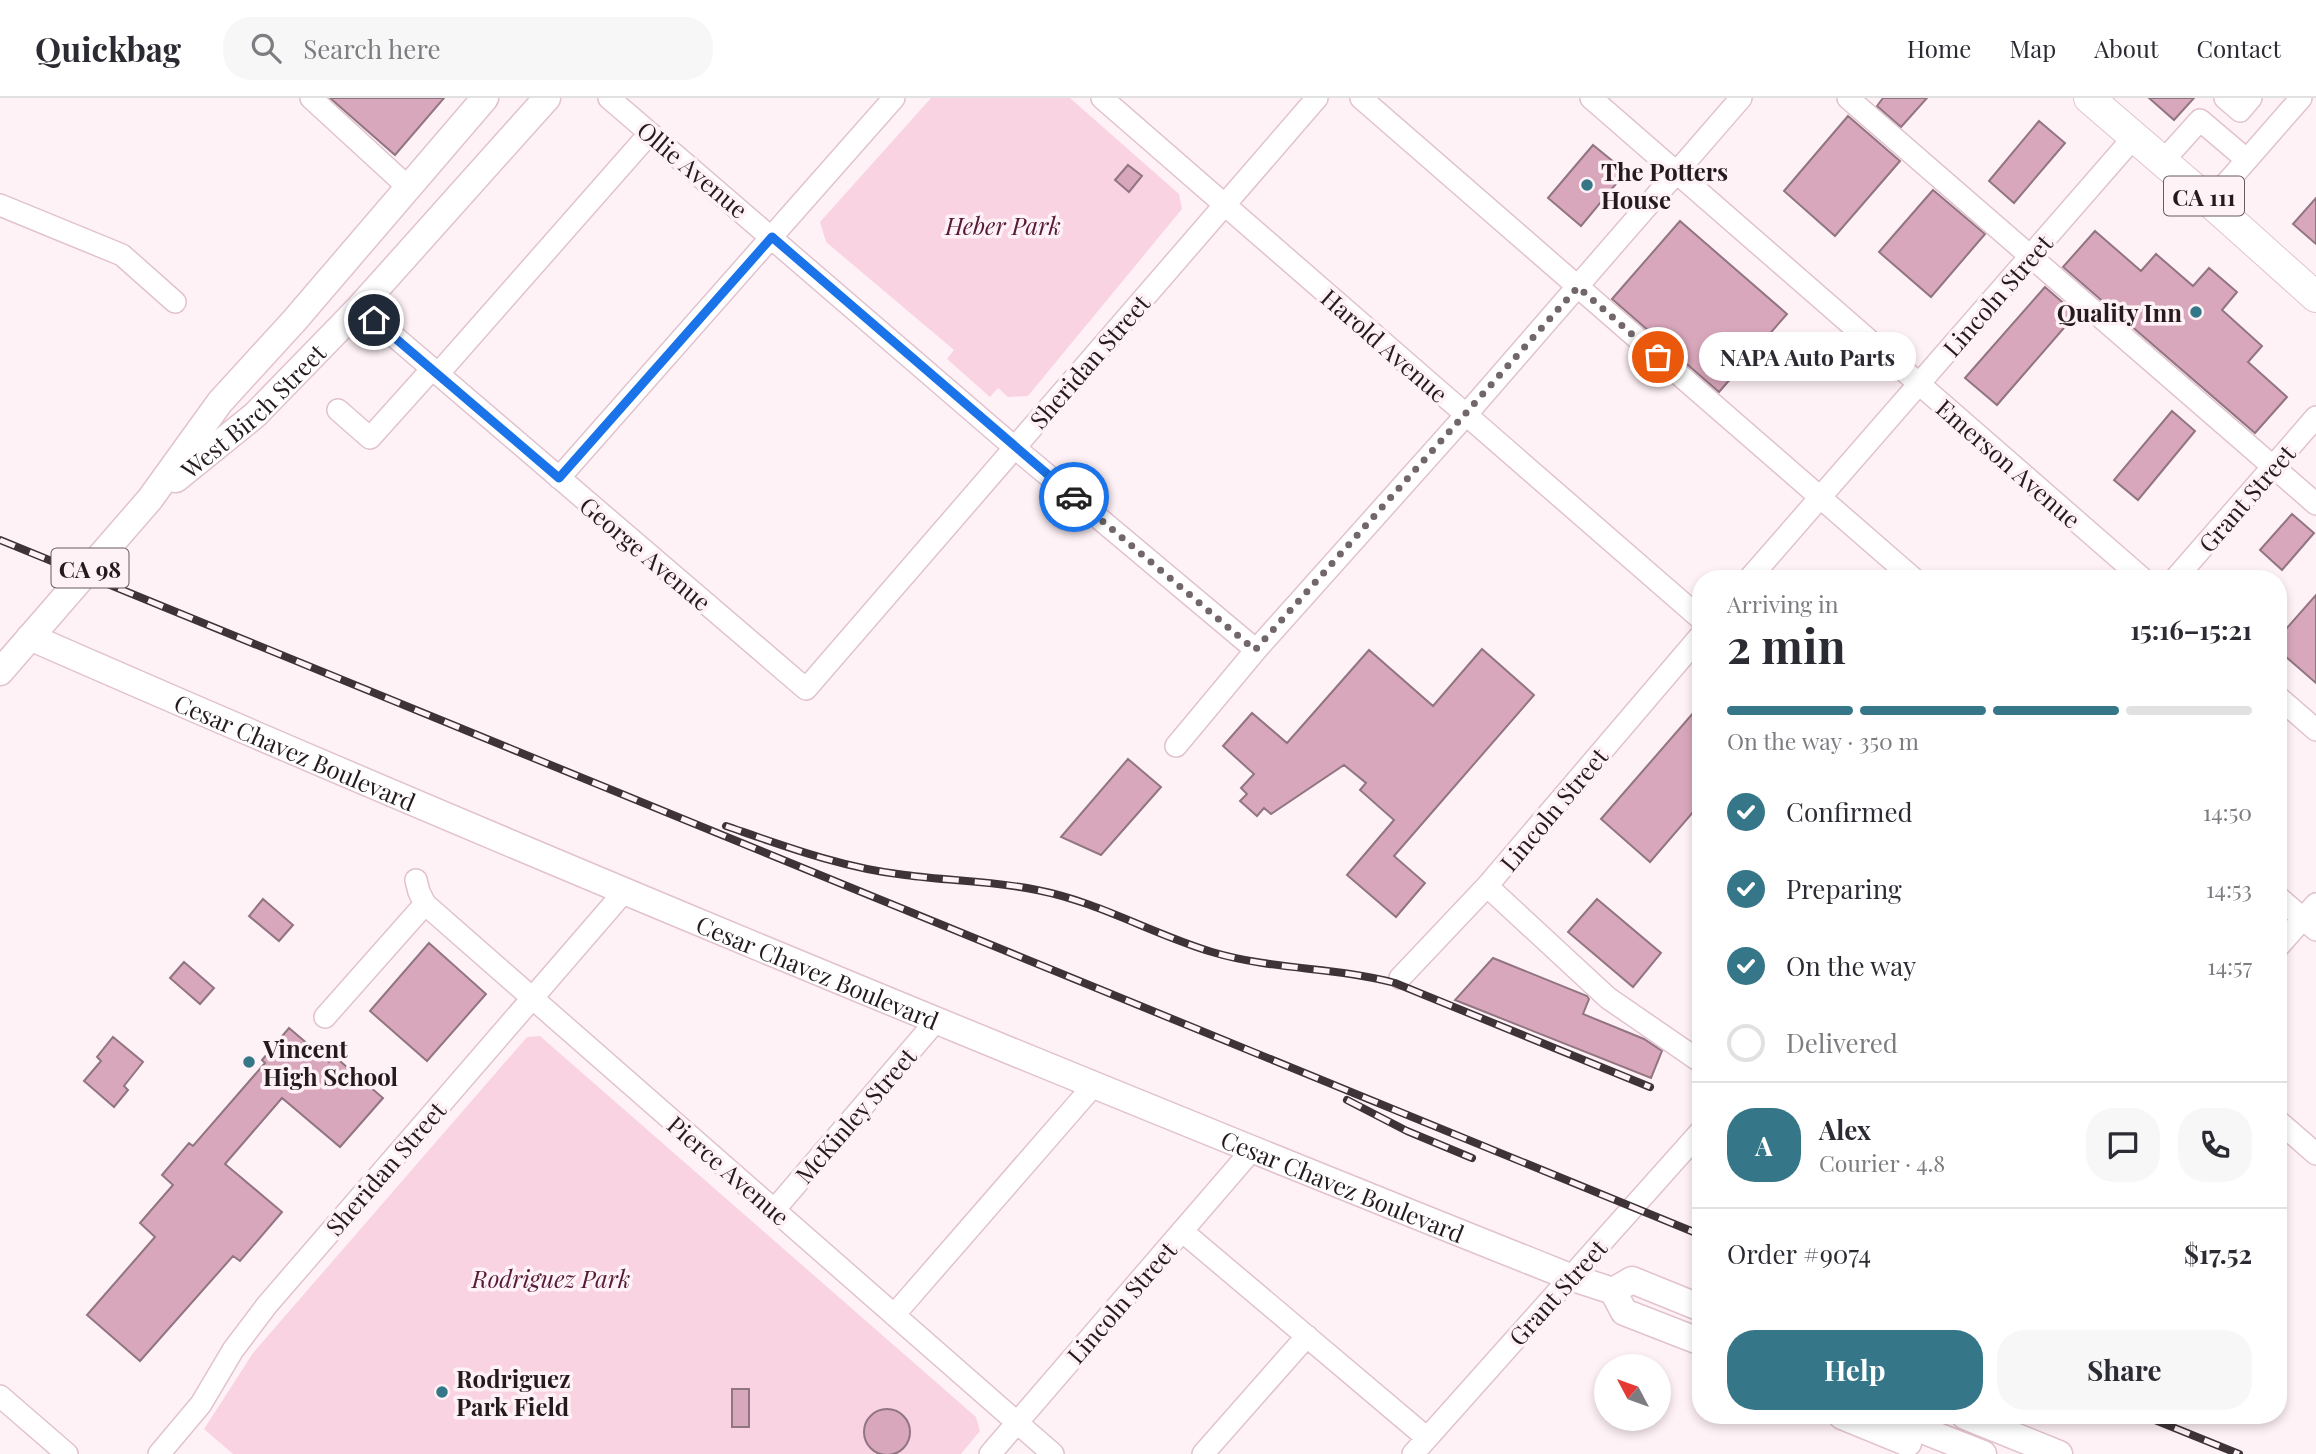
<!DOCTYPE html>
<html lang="en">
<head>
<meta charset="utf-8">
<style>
  :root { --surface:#fff; --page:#f7f7f7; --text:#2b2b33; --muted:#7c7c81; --line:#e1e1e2; --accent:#357689 }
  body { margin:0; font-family:"Playfair Display",serif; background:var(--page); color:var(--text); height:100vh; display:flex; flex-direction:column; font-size:26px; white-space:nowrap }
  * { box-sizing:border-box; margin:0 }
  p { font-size:23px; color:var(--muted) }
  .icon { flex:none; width:38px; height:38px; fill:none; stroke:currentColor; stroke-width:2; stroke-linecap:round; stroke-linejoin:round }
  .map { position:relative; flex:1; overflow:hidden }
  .drawer { position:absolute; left:1692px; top:472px; width:595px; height:854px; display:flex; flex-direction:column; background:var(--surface); border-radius:28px; box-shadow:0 4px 10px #0003 }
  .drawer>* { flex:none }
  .needle { width:46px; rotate:311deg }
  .buttons { position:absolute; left:1594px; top:1256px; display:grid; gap:14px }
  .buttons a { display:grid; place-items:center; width:77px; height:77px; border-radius:50%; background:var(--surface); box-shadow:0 4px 10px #0003; font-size:35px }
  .pin { position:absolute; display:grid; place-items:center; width:60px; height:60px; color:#fff; margin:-30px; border:4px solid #fff; border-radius:50%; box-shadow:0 2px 7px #0007 }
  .courier { position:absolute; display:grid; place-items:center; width:70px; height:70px; margin:-35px; border:5px solid #1a73e8; border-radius:50%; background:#fff; color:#222; box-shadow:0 2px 9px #0007 }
  .bubble { position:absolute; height:49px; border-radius:24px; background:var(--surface); box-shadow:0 4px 10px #0003; font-size:23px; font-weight:700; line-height:49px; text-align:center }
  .summary em { font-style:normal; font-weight:700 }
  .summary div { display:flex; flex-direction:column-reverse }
  .summary { display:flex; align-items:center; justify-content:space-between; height:119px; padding:0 35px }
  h1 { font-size:46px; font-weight:700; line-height:52px }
  .bar { display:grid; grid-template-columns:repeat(4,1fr); gap:10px 7px; align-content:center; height:84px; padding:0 35px }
  .bar i { height:9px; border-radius:5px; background:var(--line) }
  .bar .active { background:var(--accent) }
  .bar p { grid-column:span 4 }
  .line { display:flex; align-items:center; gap:18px; padding:0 35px; border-top:2px solid var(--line) }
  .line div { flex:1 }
  .round { display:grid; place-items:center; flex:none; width:74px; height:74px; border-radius:28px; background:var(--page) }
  ol { padding:0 35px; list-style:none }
  li { display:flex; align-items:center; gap:21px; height:77px }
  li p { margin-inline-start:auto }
  li .icon { padding:7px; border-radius:50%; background:var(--accent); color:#fff; stroke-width:4 }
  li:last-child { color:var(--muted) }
  li i { width:38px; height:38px; border:4px solid var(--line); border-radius:50% }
  .button { display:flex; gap:14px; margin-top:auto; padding:14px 35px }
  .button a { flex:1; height:80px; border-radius:28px; background:var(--accent); color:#fff; font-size:28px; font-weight:700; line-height:80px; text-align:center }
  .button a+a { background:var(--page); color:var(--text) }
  header { display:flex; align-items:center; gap:42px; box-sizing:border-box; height:98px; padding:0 35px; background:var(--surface); border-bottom:2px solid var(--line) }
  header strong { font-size:33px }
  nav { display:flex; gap:38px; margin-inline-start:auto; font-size:24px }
  .search { width:490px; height:63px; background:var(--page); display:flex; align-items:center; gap:18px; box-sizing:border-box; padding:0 24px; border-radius:28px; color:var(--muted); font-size:26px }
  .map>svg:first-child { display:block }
  .green { fill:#fad3e2 }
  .building { fill:#d9a7bb; stroke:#917580; stroke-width:2 }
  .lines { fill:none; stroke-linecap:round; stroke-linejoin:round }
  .minor-casing { stroke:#e1c2ce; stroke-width:24 }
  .major-casing { stroke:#e1c2ce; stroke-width:29 }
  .highway-casing { stroke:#e1c2ce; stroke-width:32 }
  .minor { stroke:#fff; stroke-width:21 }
  .major { stroke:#fff; stroke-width:26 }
  .highway { stroke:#fff; stroke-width:30 }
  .rail-casing { stroke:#3e3337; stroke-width:8 }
  .rail { stroke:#fff2f6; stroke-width:5; stroke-dasharray:16; stroke-linecap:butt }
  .done { stroke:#71666a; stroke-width:7; stroke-dasharray:0 12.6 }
  .route { stroke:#1a73e8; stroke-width:9 }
  .poi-dot { fill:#357689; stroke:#fff2f6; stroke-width:2.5 }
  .labels { text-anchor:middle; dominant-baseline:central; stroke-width:7; stroke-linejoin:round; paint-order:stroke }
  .shield { fill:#fff2f6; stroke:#665b5f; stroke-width:2 }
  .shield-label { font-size:23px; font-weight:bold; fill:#251a1e }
  .street-label { font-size:24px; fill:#251a1e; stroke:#fff2f6 }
  .poi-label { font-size:24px; font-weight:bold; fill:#251a1e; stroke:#fff2f6; text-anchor:start }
  .park-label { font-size:24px; font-style:italic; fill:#541a37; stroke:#fff2f6 }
</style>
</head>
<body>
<header>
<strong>Quickbag</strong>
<div class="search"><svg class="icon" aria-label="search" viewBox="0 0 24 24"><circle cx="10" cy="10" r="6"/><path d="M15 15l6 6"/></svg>Search here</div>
<nav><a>Home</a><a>Map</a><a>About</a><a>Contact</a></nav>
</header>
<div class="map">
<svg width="2316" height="1356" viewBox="0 0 2316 1356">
  <rect width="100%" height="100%" fill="#fff2f6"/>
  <path class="green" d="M931,0H1070L1179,96L1182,111L1028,298L1008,299L998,290L990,299L947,261L954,252L826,144L820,124Z
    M540,938L976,1319L980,1333L961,1356H233L204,1331L253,1255L527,939Z"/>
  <path class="building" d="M330,0H444L395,57Z
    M1883,0H1927L1901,29L1877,8Z
    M2149,0H2194L2174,22Z
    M1848,18L1900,63L1835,138L1784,93Z
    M2039,23L2065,45L2014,105L1989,83Z
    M1593,47L1626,74L1581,128L1548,100Z
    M1128,67L1142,78L1129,94L1115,82Z
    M1933,92L1985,136L1931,199L1879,154Z
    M2316,100V146L2293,126Z
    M1680,123L1787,216L1719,294L1612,201Z
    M2095,133L2141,173L2156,156L2193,188L2209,170L2237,194L2222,212L2262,248L2248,264L2287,299L2255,335L2063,169Z
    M2045,189L2076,216L1997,307L1965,280Z
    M2172,313L2195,333L2138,402L2114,382Z
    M2292,416L2314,435L2282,472L2260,452Z
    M2316,497V585L2278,552V540Z
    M1482,551L1534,597L1394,758L1425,785L1396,819L1347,777L1394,722L1360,692L1366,685L1344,667L1271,716L1264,710L1257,718L1240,703L1247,696L1241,690L1254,676L1223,648L1252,615L1287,645L1369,552L1433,608Z
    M1701,606V705L1650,764L1601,721Z
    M1128,661L1161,689L1101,757L1061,739Z
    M263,801L293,827L279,843L249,818Z
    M1597,801L1661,855L1633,889L1568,834Z
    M429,845L486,896L427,963L370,913Z
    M1493,860L1587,898L1589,901L1583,916L1644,941L1662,953L1651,980L1455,902Z
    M184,864L214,890L200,906L170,880Z
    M289,930L329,964L334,958L383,1000L340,1049L282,1000L225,1066L282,1114L240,1163L233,1158L140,1263L87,1217L155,1139L140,1125L173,1087L162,1077L189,1045L193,1048L265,965L262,962Z
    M113,939L143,964L124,988L128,992L114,1009L84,983L101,963L97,959Z
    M732,1291H749V1329H732Z
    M864 1334a23 23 0 1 1 46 0a23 23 0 1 1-46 0Z"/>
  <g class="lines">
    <defs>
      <path id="minor" d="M311,0L409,90
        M609,0L1014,349L1256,552
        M1102,0L1701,521
        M1361,0L1914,481
        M1591,0L2143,481
        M1848,0L2316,406
        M2225,0L2240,13L2251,0
        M2163,63L2200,22L2247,62
        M2210,104L2301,0
        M0,107L122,157L175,204
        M360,209L806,591L1317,0
        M438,276L650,35
        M338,312L370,340L432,271
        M559,380L894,0
        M1749,481L2134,39
        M2175,481L2316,319
        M2278,599L2316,632
        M1176,648L1256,552L1465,318L1741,0
        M416,782L419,794L425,806L1053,1356
        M1487,788L1608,900L1701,964
        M2278,799L2316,832
        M2278,849L2316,806
        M1400,880L1487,788L1701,537
        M325,919L425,806
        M2278,1023L2316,1056
        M775,1111L936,923
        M1182,1133L1427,1340
        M894,1217L1094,987
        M0,1298L67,1356
        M159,1356L201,1306L233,1252L267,1207L624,794
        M990,1356L1252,1052
        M1203,1356L1307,1238
        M1413,1356L1701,1033"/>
      <g id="major">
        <path id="s1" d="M176,381L255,317L360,209L547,0"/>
        <path id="s2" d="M30,539C539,762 1054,973 1570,1179L1613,1193L1624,1214L1701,1244"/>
        <path d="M0,574L150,401L220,304L294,223L485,0"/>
        <path d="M1613,1193L1632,1182L1701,1210"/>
        <path d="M1842,1318L1908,1345"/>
        <path d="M1887,1318L1983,1356"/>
        <path d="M1965,1318L2059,1356"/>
      </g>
      <path id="highway" d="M2089,0L2210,104L2316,199"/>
    </defs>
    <use href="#minor" class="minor-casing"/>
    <use href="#major" class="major-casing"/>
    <use href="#highway" class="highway-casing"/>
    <use href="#minor" class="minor"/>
    <use href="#major" class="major"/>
    <use href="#highway" class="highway"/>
    <defs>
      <path id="rail" d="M0,442L1701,1137
        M726,728C784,748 843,770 905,777C949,783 994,783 1037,792C1099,804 1152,836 1212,854C1272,872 1335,869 1395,885L1650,989
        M1347,1002L1407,1033L1472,1060
        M2145,1318L2239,1356"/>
    </defs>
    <use href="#rail" class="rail-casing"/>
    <use href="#rail" class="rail"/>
  </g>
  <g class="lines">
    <path class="done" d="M1074,399L1255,552L1578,189L1658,259"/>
    <path class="route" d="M374,222L559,380L772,139L1074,399"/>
  </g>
  <g class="poi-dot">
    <circle cx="1587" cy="87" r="7"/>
    <circle cx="2196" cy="214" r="7"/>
    <circle cx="249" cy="964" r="7"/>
    <circle cx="442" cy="1294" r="7"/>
  </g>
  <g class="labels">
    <g class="shield">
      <rect x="2164" y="78.5" width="80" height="39" rx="5"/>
      <rect x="51.5" y="450.5" width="77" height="39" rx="5"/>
    </g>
    <g class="shield-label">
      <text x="2204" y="98">CA 111</text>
      <text x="90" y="470">CA 98</text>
    </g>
    <g class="street-label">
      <text transform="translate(693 71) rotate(40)">Ollie Avenue</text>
      <text transform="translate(1997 197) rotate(-49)">Lincoln Street</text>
      <text transform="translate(1385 247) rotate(41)">Harold Avenue</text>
      <text transform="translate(1089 263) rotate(-49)">Sheridan Street</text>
      <text stroke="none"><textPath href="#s1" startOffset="103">West Birch Street</textPath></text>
      <text transform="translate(2009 365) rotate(41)">Emerson Avenue</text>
      <text transform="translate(2246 400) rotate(-49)">Grant Street</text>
      <text transform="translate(646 455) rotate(40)">George Avenue</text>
      <text stroke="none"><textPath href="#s2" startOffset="289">Cesar Chavez Boulevard</textPath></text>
      <text transform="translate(1553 711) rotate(-50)">Lincoln Street</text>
      <text stroke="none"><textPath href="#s2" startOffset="856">Cesar Chavez Boulevard</textPath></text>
      <text transform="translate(855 1017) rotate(-49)">McKinley Street</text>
      <text transform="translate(385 1070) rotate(-49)">Sheridan Street</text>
      <text transform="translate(729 1072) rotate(41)">Pierce Avenue</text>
      <text stroke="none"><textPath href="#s2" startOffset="1423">Cesar Chavez Boulevard</textPath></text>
      <text transform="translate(1557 1194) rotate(-48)">Grant Street</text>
      <text transform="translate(1121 1204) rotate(-49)">Lincoln Street</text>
    </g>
    <g class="poi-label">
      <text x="1601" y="73">The Potters<tspan x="1601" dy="28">House</tspan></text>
      <text x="2182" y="214" text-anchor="end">Quality Inn</text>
      <text x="263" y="950">Vincent<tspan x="263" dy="28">High School</tspan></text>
      <text x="456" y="1280">Rodriguez<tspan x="456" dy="28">Park Field</tspan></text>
    </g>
    <g class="park-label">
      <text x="1003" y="127">Heber Park</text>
      <text x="551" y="1180">Rodriguez Park</text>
    </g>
  </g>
</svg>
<div class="buttons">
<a><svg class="needle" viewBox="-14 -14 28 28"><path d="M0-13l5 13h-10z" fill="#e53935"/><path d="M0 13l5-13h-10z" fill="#7c7c81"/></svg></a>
</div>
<div class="pin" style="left:1658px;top:259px;background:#ea580c"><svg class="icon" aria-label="bag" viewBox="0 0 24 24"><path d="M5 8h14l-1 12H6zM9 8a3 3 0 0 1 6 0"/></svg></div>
<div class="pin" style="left:374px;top:222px;background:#1f2937"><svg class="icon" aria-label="home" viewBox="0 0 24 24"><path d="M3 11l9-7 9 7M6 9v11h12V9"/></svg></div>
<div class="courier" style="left:1074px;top:399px"><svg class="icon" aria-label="car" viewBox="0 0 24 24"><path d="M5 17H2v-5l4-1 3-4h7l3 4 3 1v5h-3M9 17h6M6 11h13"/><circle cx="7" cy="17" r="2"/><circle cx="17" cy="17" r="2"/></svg></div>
<div class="bubble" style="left:1699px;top:234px;width:217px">NAPA Auto Parts</div>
<section class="drawer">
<div class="summary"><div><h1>2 min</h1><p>Arriving in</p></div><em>15:16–15:21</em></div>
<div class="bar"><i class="active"></i><i class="active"></i><i class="active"></i><i></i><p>On the way · 350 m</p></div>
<ol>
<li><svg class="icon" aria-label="check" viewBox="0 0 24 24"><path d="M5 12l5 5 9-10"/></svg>Confirmed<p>14:50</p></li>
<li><svg class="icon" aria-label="check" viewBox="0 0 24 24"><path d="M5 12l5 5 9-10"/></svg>Preparing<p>14:53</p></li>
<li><svg class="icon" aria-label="check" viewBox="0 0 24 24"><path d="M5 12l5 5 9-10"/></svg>On the way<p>14:57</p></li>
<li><i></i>Delivered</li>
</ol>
<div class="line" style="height:126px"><b class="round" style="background:var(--accent);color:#fff">A</b><div><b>Alex</b><p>Courier · 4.8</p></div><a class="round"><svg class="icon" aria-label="chat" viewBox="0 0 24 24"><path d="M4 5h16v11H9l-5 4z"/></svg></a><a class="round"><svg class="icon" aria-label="phone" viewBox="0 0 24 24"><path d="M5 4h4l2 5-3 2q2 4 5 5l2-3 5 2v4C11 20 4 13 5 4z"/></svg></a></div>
<div class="line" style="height:91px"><div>Order #9074</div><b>$17.52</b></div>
<div class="button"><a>Help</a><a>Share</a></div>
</section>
</div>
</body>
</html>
